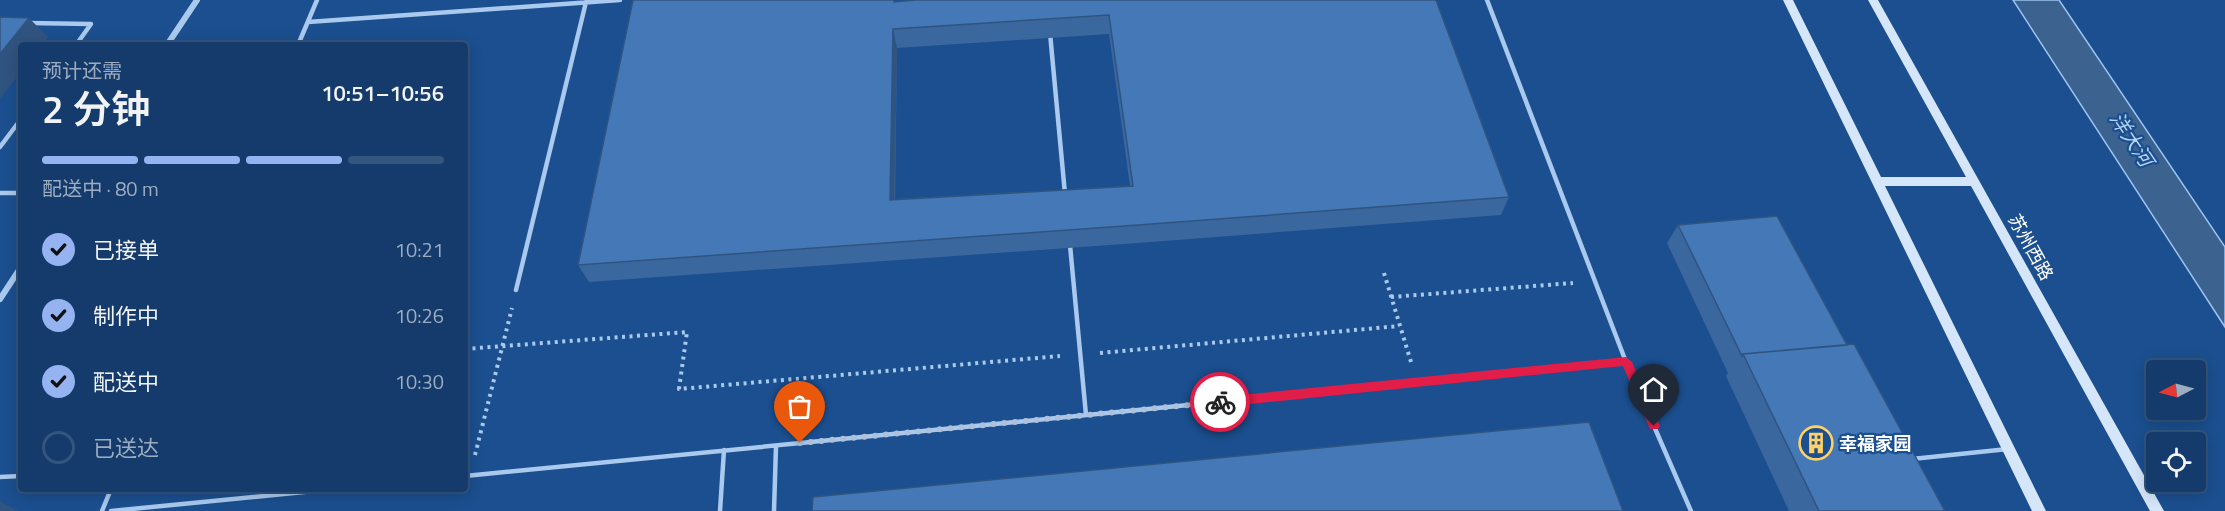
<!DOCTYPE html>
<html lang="zh">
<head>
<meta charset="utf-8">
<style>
  :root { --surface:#143b6b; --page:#1d4271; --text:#f1f3f6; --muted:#9dadc1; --line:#33557e; --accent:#95b2f1 }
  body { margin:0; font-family:"Titillium Web","Noto Sans SC",sans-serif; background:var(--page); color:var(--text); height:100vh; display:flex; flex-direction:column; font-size:22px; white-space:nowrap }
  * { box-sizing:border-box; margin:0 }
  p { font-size:20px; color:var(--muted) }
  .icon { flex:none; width:33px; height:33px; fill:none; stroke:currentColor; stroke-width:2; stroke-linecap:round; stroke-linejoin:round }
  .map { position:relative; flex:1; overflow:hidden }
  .drawer { position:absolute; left:18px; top:42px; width:450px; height:450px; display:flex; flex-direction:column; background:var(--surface); border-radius:6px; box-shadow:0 3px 15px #0003,0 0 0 2px var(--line) }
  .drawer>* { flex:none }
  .needle { width:39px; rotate:264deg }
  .tools { position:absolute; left:2146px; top:360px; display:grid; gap:12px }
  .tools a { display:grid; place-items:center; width:60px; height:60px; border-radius:6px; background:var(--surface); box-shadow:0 3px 15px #0003,0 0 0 2px var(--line); font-size:30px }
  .pin { position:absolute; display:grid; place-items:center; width:51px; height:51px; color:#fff; margin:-62px -26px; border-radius:50% 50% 50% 0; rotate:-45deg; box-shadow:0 0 6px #0007 }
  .pin .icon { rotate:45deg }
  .courier { position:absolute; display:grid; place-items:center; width:60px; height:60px; margin:-30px; border:4px solid #e11d48; border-radius:50%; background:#fff; color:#222; box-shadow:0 2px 8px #0007 }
  .overview em { font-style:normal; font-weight:600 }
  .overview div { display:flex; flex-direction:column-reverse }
  .overview { display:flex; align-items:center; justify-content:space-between; height:102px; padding:0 24px }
  h1 { font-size:39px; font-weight:600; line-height:45px }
  .bar { display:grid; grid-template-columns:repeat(4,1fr); gap:9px 6px; align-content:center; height:72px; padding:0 24px }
  .bar i { height:8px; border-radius:4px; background:var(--line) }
  .bar .selected { background:var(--accent) }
  .bar p { grid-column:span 4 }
  ol { padding:0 24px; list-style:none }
  li { display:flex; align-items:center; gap:18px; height:66px }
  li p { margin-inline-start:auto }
  li .icon { padding:6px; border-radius:50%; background:var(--accent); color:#111; stroke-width:4 }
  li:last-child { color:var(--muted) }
  li i { width:33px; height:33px; border:3px solid var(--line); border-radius:50% }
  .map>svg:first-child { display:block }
  .water { fill:#3c6290; stroke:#9cc4f0; stroke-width:1.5 }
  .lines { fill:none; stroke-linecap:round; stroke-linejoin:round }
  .path { stroke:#a9c9ee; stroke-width:4; stroke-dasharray:3 4.5; stroke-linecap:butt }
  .lane { stroke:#a9c9ee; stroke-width:4.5 }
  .street { stroke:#a9c9ee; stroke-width:6 }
  .secondary { fill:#d6e6fa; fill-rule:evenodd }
  .wall { fill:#3a679d; fill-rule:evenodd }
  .shaded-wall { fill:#305480 }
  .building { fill:#4478b7; stroke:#305480; stroke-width:1.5; fill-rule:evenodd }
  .route { fill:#e11d48 }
  .done { stroke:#afc1d8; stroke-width:6; stroke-dasharray:0 10.8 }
  .labels { text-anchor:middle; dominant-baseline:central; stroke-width:4.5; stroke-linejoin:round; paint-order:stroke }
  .street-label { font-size:18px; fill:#fff; stroke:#1b4f8f }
  .poi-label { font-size:18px; font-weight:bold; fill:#fff; stroke:#1b4f8f; text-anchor:start }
  .water-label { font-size:20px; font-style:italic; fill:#b5d3f5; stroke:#1b4f8f }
</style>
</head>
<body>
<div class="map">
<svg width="2225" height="511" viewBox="0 0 2225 511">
  <rect width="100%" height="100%" fill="#1b4f8f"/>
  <path class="water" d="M2013,0H2059L2225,247V327Z"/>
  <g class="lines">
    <path class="path" d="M1384,273L1411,362
      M1391,297L1573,283
      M465,349L687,332L679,389L1060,356
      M1100,353L1399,326
      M475,455L512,308"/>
    <path class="lane" d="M1487,0L1626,362
      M308,22L620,0
      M28,23L91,24L76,45
      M1050,33L1065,194
      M298,45L317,0
      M0,147L21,119
      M0,193H21
      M1070,245L1086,415
      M516,290L586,2
      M1912,459L2008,449
      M465,476L1626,362L1691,511
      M0,477L21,476
      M102,511L111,489
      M111,511L334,489
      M720,511L724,450
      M774,511L776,446"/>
    <path class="street" d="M167,45L197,0
      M0,299L21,267"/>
    <path class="secondary" d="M1783,0H1793L1881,177H1966L1868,0H1878L2164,511H2150L1971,186H1885L2046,511H2032Z"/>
  </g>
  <path class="wall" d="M1436,0L1509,197L1501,215L1138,243L589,282L578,265L898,1ZM1109,34L1130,186L895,199L897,48Z
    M1678,225L1847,345L1945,511H1789L1726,376L1728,373L1667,243Z"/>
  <path class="shaded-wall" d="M29,18L48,37L42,45H21V72L0,99V54Z
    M893,29L897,48L894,218L890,200Z
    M0,501L18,511H0Z"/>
  <path class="building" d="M633,0H894V2L916,0H1436L1509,197L1138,225L578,265ZM1109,15L1133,186L890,200L893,29Z
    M0,17L29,18L0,54Z
    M1777,216L1847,345L1743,354L1742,356L1678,225Z
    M1854,344L1945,511H1819L1743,354Z
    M1589,422L1623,511H812L813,497Z"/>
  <path class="route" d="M1626,357L1632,362L1660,426L1658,429H1650L1623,366L1220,407L1215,402L1220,397Z"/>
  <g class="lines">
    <path class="done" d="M800,443L1220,402"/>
  </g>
  <defs>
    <symbol id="building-ring" viewBox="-11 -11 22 22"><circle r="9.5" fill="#1b4f8f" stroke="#ffd166" stroke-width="1.5"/><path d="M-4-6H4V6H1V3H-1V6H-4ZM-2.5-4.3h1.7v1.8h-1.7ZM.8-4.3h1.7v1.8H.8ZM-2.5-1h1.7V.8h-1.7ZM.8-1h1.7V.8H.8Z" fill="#ffd166"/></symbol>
  </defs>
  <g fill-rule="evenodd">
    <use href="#building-ring" x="1797" y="424" width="38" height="38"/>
  </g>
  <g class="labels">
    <g class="street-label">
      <text transform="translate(2031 247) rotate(61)">苏州西路</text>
    </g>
    <g class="poi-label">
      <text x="1839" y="443">幸福家园</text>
    </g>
    <g class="water-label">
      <text transform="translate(2132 139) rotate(56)">洋大河</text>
    </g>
  </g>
</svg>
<div class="tools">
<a><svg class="needle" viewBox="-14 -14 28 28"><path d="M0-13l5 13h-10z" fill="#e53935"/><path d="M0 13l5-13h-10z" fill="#9dadc1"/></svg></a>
<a><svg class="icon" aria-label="locate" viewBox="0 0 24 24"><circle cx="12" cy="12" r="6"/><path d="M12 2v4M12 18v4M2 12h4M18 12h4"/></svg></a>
</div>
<div class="pin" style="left:800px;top:443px;background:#ea580c"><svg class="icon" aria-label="bag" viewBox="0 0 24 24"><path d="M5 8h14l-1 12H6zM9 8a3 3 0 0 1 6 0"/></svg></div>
<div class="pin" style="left:1654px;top:426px;background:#1f2937"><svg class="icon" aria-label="home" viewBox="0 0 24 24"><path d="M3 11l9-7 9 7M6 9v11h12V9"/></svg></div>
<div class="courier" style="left:1220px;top:402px"><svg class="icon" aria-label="bike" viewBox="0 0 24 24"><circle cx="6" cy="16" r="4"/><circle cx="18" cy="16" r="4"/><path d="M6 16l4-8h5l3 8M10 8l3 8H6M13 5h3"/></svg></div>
<section class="drawer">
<div class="overview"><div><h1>2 分钟</h1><p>预计还需</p></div><em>10:51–10:56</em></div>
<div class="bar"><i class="selected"></i><i class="selected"></i><i class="selected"></i><i></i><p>配送中 · 80 m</p></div>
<ol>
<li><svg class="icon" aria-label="check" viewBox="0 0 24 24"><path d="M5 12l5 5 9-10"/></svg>已接单<p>10:21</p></li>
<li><svg class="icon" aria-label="check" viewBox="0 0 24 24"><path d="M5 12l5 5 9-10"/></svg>制作中<p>10:26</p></li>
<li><svg class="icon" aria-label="check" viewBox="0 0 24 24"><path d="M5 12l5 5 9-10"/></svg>配送中<p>10:30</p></li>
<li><i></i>已送达</li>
</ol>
</section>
</div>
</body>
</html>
